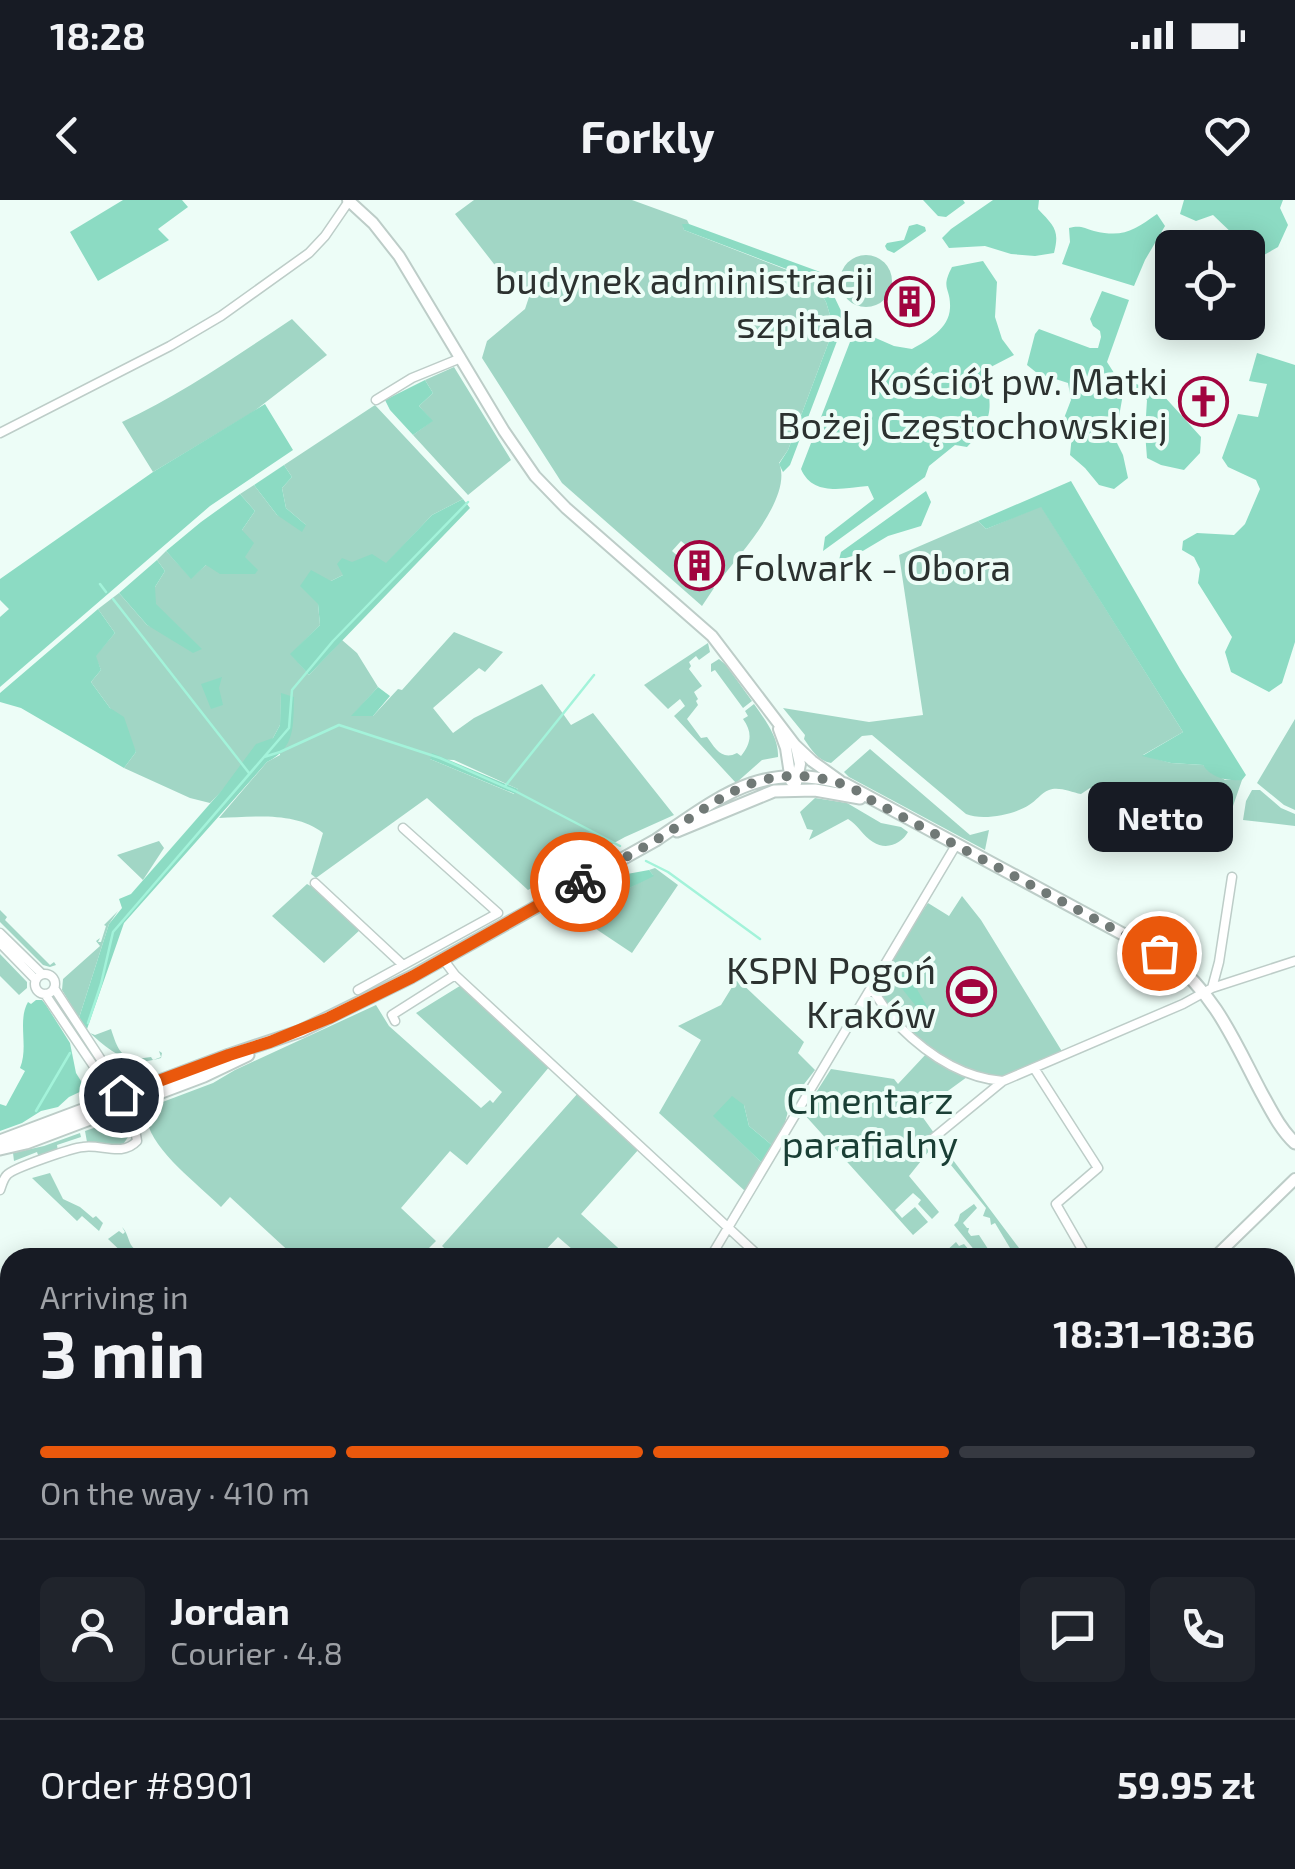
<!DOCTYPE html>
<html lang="en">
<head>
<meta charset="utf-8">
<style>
  :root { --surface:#171b24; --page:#20242c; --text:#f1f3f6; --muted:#9ea1a6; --line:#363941; --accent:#ea580c }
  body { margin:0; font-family:"Exo 2",sans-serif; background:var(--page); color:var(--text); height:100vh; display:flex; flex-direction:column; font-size:38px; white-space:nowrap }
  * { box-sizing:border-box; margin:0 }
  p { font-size:32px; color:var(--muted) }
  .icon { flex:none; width:55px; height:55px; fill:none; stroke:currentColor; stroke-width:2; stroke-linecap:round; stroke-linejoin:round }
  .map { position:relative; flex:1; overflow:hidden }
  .side { position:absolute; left:0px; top:1048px; width:1295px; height:622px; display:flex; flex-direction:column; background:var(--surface); border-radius:30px 30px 0 0; box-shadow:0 5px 25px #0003 }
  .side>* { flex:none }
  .buttons { position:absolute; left:1155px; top:30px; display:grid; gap:20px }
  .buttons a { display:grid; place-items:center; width:110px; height:110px; border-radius:15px; background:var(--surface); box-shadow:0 5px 25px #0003; font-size:50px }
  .pin { position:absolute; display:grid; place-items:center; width:85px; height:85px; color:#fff; margin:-42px; border:5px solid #fff; border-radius:50%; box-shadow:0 2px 10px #0007 }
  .courier { position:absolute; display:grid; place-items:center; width:100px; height:100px; margin:-50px; border:8px solid #ea580c; border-radius:50%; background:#fff; color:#222; box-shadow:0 2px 12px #0007 }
  .bubble { position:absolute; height:70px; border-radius:15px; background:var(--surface); box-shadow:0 5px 25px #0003; font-size:32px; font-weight:700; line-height:70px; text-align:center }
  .headline em { font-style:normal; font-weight:700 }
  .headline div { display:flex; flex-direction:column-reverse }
  .headline { display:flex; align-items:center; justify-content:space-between; height:170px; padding:0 40px }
  h1 { font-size:65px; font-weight:700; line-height:75px }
  .bar { display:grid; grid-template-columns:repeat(4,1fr); gap:15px 10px; align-content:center; height:120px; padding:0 40px }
  .bar i { height:12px; border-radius:8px; background:var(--line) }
  .bar .on { background:var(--accent) }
  .bar p { grid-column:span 4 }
  .line { display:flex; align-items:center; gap:25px; padding:0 40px; border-top:2px solid var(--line) }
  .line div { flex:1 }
  .round { display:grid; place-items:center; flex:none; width:105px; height:105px; border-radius:15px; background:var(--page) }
  .status { display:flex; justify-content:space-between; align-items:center; height:70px; padding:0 50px; background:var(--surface); direction:ltr }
  .status svg { height:28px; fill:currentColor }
  header { display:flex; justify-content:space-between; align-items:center; height:130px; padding:0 40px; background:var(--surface); font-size:45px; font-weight:700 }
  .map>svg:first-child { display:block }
  .green { fill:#a1d6c5; fill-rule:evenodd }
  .forest { fill:#8cdbc3 }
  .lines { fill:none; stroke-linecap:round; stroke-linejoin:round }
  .stream { stroke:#a3f3da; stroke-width:2.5 }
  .minor-casing { stroke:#bdcdc8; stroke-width:11 }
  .tertiary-casing { stroke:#bdcdc8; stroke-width:14 }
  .secondary-casing { stroke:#bdcdc8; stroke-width:15 }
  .minor { stroke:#fff; stroke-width:8 }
  .tertiary { stroke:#fff; stroke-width:10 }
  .secondary { stroke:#fff; stroke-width:11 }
  .done { stroke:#707976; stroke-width:10; stroke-dasharray:0 18 }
  .route { stroke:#ea580c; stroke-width:12 }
  .labels { text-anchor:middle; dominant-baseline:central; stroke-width:8; stroke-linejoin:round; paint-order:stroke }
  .poi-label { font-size:38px; fill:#2c3230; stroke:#edfdf7; text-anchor:end }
  .park-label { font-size:38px; fill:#1a3f35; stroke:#edfdf7 }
</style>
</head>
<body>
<div class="status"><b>18:28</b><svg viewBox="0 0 49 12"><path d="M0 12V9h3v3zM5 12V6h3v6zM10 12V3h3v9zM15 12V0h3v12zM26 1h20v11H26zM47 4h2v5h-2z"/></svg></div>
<header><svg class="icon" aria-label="back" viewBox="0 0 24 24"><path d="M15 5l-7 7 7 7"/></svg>Forkly<svg class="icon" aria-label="heart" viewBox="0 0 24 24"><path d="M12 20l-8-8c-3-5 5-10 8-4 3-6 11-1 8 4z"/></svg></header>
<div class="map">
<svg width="1295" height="1669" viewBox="0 0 1295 1669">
  <rect width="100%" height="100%" fill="#edfdf7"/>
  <path class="green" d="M474,0H632L687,20L689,24L683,25L684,30L813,80L826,102L834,128L788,250L779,263C793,296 742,352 723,376L681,341L672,351L714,388L702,406L562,283L482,158L487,141L525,109L529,97L518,84L508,82L455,14Z
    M840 81a26 26 0 1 1 52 0a26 26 0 1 1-52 0Z
    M292,119L327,155L253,212L153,272L122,222C182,194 236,156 292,119Z
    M454,167L511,260L468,295L413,235L432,221L419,206L433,193L425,180Z
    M375,205L463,299L432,315L386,364L343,375L331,381L318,404L320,425L291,454L309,475L342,440L357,453L378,487L352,516H373L398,489L402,490L454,432L503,452L485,472L479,468L433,508L453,533L474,518L542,484L571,525L593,513L674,615L625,637L528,690L427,598L316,678L311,674L323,633C296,611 251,617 219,618L267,562L280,555L281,493L280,525L273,538L210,603L190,598L124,568L136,552L110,508L91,482L101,470L95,456L115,433L98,409L119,393L147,425L201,449L155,404V387L165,371L157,360L166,351L191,378L206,365L245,357L242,330L255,311L240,294L254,285L277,315L306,325L286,308L282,288L292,277L284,265ZM430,559L454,560L518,589L514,594Z
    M1041,306L1183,532L1143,555L1171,563L1203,565L1225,580H1242L1233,606L1227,608L1193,606L1194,593L1173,591L1171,604L1115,598L1113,590L1098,591L1090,588L1081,594C1071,592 1058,586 1049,590C1041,593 1036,601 1029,605C1014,615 982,621 966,614L872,535L862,536L831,563C818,561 811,549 804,539L805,535L783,508L869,522L923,515L899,355L978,321L986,329Z
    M708,443L710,452L699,460L696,456L689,462L691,466L689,469L702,486L694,492L698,499L696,501L698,505L687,519L701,538L707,537C715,548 722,561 737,553L741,556C751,543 753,533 743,519L748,516L745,511L754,504C765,520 779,537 778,557L762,560L736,583L674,516L685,506L680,499L668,509L644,485Z
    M719,459L726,465L752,501L743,508L715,470L711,472V464Z
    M1295,519V610L1284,605L1257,583Z
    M870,549L970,635L989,630L985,650L849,577L844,572Z
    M1252,590H1260L1281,608L1295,614V626L1243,620L1246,601Z
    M815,598L847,603L881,623L901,627L908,632C902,643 887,651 873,642C863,636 858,625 848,619L809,640L813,630L807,629L800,612Z
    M159,641L164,648L143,680L117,655Z
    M655,668L678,685L632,753L596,729L595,719L580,699L607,685L618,694L653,675L649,670Z
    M307,684L318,690L361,729L324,763L272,716Z
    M962,696L981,720L1063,853C1048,858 1011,877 998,878C954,879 896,825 877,789L887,775C887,754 916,721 928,703L949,716Z
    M0,710L7,717L5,720L50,765L54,762L56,765L50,767L43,765L0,722Z
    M118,711L109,724L79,818L62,790L63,779L100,746L96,741L100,738L98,742H101L106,726L104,725Z
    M0,754L27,782V788L19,795L0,776Z
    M737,779L804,842L798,853L815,870L791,901L784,926L773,946L749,926L744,905L714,916L762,963L745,991L659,913L701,840L678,826L721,805Z
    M463,784L550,866L467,965L450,951L401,1008L436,1041L420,1057H371L363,1051L356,1057H295L230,997L221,1007C198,984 154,952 147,921L143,930C139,921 138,918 144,909L213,883L235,870L376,805L389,826L481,908L490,900L493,903L502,892L416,813Z
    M111,829C119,854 123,862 151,857L153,860L161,857L159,851L162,853L161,858C131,868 111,852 90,833L95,835Z
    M927,853L949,869L967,877L919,912L934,933L923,944L929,951L909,976L939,1012L932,1019L918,1004L921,1000L913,993L895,1010L902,1018L915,1007L928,1022L913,1035L803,913L831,869L894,879L898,884Z
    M579,892L639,949L581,1014L628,1057H597L587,1049L580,1056L558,1037L539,1057H454L442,1046Z
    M111,922L120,923L128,937L122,946L87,942L85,931Z
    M80,933L81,937L57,945L58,951L39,958L37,952L14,961L13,953L44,946Z
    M941,944L1022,1052L1027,1057L1009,1056L1013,1053L995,1023L991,1025L990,1018L983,1016L986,1008L937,948Z
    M50,973L63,999L80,1007L93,1018L96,1016L103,1023L99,1031L82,1016L77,1021L32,978Z
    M974,1004L977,1008L963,1023L967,1028H969L968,1032L971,1036L979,1035L990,1052V1057H980L954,1025L958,1021L960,1014Z
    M122,1027C131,1036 127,1051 143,1051L145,1057H127L108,1039L119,1031L123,1034L125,1032Z
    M956,1042L959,1046L964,1044L975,1057H932L928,1053L933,1049L944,1053Z
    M0,1337L10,1348V1402H5L0,1377Z
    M1285,1655L1295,1665V1669H1148L1154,1660H1285Z
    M81,1660H141L149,1669H86Z
    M843,1660H929L939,1669H853Z"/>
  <path class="forest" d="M123,0H182L188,7L158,29L169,40L98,81L70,32Z
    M923,0H963L965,3L946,17L938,16Z
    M993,0H1039L1038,9C1054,26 1060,30 1054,53L1035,56L1011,54L985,46L949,48L942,38L951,29Z
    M1184,0H1283L1280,8L1288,25L1278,47L1264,55L1259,72L1265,86L1258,109L1248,111V48L1238,47L1236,37L1213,15L1196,21L1180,14Z
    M1157,14L1165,26L1145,60L1134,86L1062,64L1070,42L1069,28C1080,25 1084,28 1094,31C1124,38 1134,30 1157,14Z
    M682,24H689L823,73L843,115L842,128L790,265L783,272L779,264L788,250L834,128L826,102L813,79L684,30Z
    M917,24L925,27L926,31L894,53L887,50L885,46L887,43L904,40L909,26Z
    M983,61L997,82L995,117L1002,139L1014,155L985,170C991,208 996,217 967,247L955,245L929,266L925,277L823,351L825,337L874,299L868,286C844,288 813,297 801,269L855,129L894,146L912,149C928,140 949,129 950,108C951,87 940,90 952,67Z
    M1102,91L1129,100L1107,162L1116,176L1162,194L1201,237L1200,253L1184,270L1161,265L1147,258L1145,232L1147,200L1137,189L1123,194L1115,239L1123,255L1128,278L1114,289L1099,285L1085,268L1070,255L1072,235L1061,226L1071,200L1068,183L1037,173L1027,165L1035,134L1039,129L1090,148H1098L1101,137L1100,131L1093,126L1090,119Z
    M1257,153L1295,165V442L1282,483L1269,492L1231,472L1225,452L1232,437L1198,383L1200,369L1194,357L1182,350L1183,341L1197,333L1234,335L1245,324L1260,289L1256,280L1228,267L1222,258L1238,214L1258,217L1267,184L1249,181Z
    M425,180L433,193L419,206L433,221L413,235L390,210L385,200Z
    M265,204L293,250L210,306L0,487V417L9,409L0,400V379L153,272Z
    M284,265L292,277L282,288L286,308L306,325L302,332L277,315L254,285Z
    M1071,281L1180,469L1246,575L1242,580C1227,581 1211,578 1203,565L1171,563L1142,556L1183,532L1041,307L986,329L978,321Z
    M926,291L931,302L921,326L888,336L856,355L839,360L841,352Z
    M240,294L255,311L242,330L254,343L245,357L258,370L255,374H220L206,365L191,379L166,351L201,322Z
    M463,299L470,308L309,475L290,454L320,425L318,404L300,386L311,370L331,381L343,375L337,364L342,358L352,362L372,354L386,363L432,315Z
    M157,360L165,371L155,387L156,404L202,449L193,453L147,425L119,393Z
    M98,409L115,433L96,456L101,470L91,482L110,508L124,517L136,552L124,568L21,508L0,502V493Z
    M222,477L219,488L223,505L211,509L201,484Z
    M378,487L390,496L373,516H351Z
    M281,493L294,497C293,525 296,548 267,562L124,723L87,829L79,818L109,724L122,708L119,699L131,694L222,590L256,544L273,538L280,525Z
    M432,553L518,589L515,594L430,559Z
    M649,670L654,676L617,694L607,685L627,674Z
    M908,774L928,808L919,810L892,776Z
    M36,800H42L46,805L70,843L76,873L86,889L69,897L58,907L41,911L22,923L0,931V904L6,906L25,871L20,868C29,847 17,821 28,802L31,804Z
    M732,896L744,905L749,926L773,946L762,963L713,916Z
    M1285,1333L1295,1344V1383L1285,1372Z"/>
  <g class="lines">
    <path class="stream" d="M100,384L106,392
      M113,399L249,573
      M264,557L280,552L339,525L440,558L515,591L620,646
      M506,585L594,475
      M646,661L668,672L760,739
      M88,823L101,784L113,732L289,528L292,490L333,441L468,302
      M36,911L70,853
      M1285,1466L1295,1459
      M0,1470L4,1511L0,1523
      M7,1556L10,1565
      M88,1660L95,1669
      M1094,1660L1098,1669
      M1143,1669L1148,1660"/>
    <defs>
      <path id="minor" d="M376,200L412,178L461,158
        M0,233L170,146L221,116L309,53L325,36L349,1
        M315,683L403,765
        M0,733L42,774
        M0,743L36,780
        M443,759L455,775L761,1058
        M35 784a10 10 0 1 1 20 0a10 10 0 1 1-20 0Z
        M54,788L113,878L121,898
        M871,788C880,800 888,815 899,826C928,855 963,878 1003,881L1183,804L1212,788L1295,761
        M1212,788L1219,762L1232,677
        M358,790L498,713L403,628
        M395,821L392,815L455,775
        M1034,868L1098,968L1056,1004L1087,1058
        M931,940L1003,881
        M0,990C2,985 3,979 7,975C13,968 72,948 83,947C102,944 122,957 137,941L136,935L122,907L113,898L99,874L45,794
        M710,1058L956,645
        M1285,1232L1295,1230
        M1285,1284L1295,1294
        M0,1424L10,1503
        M1285,1460L1295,1453
        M0,1540L10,1524
        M0,1570L10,1579
        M78,1660L83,1669
        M150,1660L157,1669
        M565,1660L575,1669
        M622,1660L618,1664L624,1669
        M676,1660L686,1669
        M739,1660L749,1669
        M786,1660L796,1669
        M985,1660L995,1669
        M524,1669L533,1660
        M1137,1669L1142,1660"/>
      <path id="tertiary" d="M348,0L373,23L399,56L504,231L535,276L566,308L712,436L795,545L812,561L840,581
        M779,529L786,548L791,581
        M796,583L800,564L796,546
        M1214,1058L1295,979
        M307,1669L316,1660"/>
      <path id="secondary" d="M677,631L774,591L815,590L860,598
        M0,941L229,855L301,831L411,777L656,640C721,596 762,560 845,584L1169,759C1216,795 1234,841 1261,892C1271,910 1280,929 1295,943
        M0,949L26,943L204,876L248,855"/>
    </defs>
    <use href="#minor" class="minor-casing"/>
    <use href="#tertiary" class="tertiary-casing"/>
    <use href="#secondary" class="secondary-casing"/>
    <use href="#minor" class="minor"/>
    <use href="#tertiary" class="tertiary"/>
    <use href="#secondary" class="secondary"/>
  </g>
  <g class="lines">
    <path class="done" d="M580,682C605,668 631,655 656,640C708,609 746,569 811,577C833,580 852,585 869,599L1159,753"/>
    <path class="route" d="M121,895L229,855L270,842L329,818L412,777L580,682"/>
  </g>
  <defs>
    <symbol id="building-ring" viewBox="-11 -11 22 22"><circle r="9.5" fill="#edfdf7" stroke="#a1043f" stroke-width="1.5"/><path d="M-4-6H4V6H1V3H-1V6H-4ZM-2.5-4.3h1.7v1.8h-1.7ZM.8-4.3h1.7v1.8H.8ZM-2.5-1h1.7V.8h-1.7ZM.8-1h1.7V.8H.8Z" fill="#a1043f"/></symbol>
    <symbol id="church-ring" viewBox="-11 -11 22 22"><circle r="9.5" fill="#edfdf7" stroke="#a1043f" stroke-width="1.5"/><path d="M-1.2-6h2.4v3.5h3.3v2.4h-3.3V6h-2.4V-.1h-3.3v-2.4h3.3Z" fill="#a1043f"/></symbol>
    <symbol id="stadium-ring" viewBox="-11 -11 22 22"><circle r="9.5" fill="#edfdf7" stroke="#a1043f" stroke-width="1.5"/><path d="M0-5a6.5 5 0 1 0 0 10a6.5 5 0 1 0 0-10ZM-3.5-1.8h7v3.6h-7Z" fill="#a1043f"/></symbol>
  </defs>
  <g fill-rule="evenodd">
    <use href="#building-ring" x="882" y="74" width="55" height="55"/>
    <use href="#church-ring" x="1176" y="174" width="55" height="55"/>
    <use href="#building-ring" x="672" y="338" width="55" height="55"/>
    <use href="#stadium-ring" x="944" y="764" width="55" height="55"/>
  </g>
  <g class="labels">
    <g class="poi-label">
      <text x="874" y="79">budynek administracji<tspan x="874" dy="44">szpitala</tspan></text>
      <text x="1168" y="180">Kościół pw. Matki<tspan x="1168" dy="44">Bożej Częstochowskiej</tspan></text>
      <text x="734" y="366" text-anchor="start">Folwark - Obora</text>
      <text x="936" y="769">KSPN Pogoń<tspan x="936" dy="44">Kraków</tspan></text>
    </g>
    <g class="park-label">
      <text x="870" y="899">Cmentarz<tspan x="870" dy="44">parafialny</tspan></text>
    </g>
  </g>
</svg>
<div class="buttons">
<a><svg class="icon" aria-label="locate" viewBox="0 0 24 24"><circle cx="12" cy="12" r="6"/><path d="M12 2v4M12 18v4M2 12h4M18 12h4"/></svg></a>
</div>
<div class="pin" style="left:1159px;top:753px;background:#ea580c"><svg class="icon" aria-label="bag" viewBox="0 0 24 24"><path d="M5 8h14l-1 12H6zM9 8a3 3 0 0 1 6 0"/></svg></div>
<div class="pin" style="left:121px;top:895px;background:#1f2937"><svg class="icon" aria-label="home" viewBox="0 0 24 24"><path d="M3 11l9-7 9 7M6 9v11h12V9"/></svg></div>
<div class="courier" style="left:580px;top:682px"><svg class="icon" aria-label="bike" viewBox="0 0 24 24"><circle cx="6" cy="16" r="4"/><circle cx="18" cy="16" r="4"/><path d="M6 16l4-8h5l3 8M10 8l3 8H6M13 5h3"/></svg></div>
<div class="bubble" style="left:1088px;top:582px;width:145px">Netto</div>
<section class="side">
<div class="headline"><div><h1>3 min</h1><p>Arriving in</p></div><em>18:31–18:36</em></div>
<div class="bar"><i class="on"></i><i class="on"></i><i class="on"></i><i></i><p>On the way · 410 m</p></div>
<div class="line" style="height:180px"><a class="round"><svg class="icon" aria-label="person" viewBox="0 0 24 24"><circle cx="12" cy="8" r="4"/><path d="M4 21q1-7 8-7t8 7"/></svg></a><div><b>Jordan</b><p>Courier · 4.8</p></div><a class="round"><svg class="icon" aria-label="chat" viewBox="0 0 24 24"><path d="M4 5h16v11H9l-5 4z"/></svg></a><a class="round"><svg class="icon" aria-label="phone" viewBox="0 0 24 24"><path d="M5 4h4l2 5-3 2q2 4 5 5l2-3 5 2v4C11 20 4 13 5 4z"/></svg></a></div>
<div class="line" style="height:130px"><div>Order #8901</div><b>59.95 zł</b></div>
</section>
</div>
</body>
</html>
